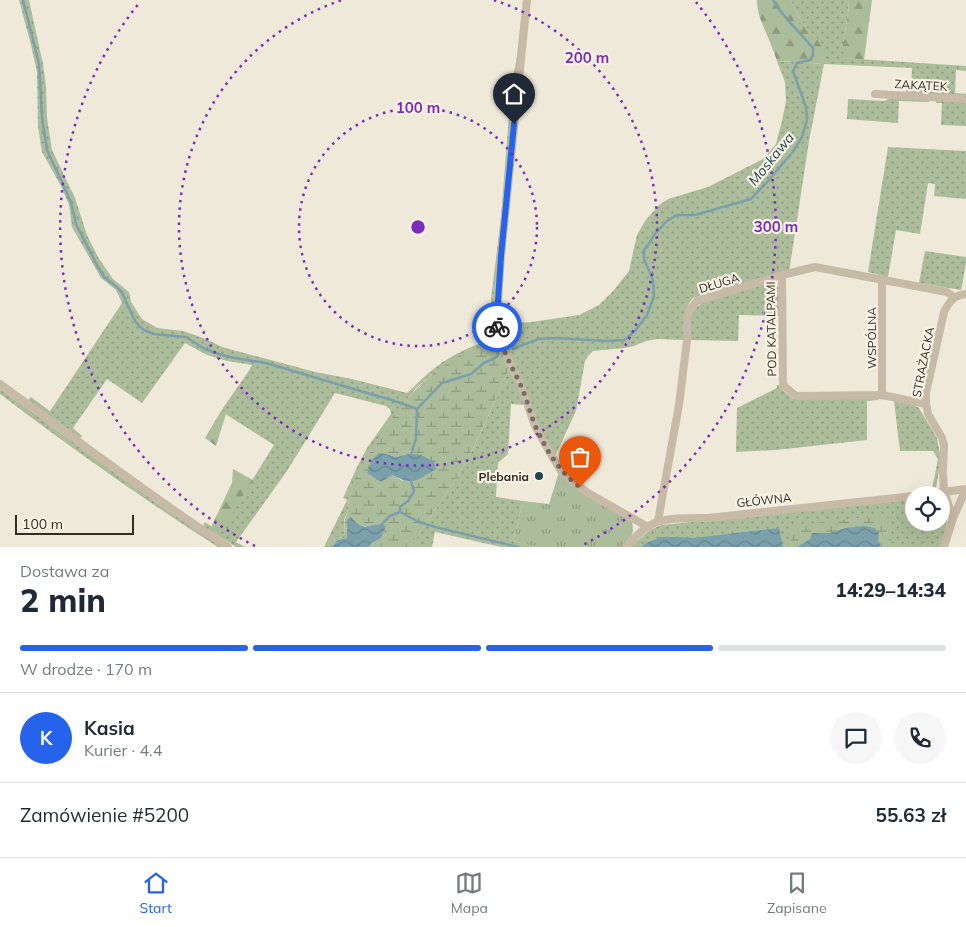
<!DOCTYPE html>
<html lang="pl">
<head>
<meta charset="utf-8">
<style>
  :root { --surface:#fff; --page:#f6f6f7; --text:#1f2937; --muted:#747a83; --line:#e0e1e3; --accent:#2563eb }
  body { margin:0; font-family:Mulish,sans-serif; background:var(--page); color:var(--text); height:100vh; display:flex; flex-direction:column; font-size:19px; white-space:nowrap }
  * { box-sizing:border-box; margin:0 }
  p { font-size:16px; color:var(--muted) }
  .icon { flex:none; width:28px; height:28px; fill:none; stroke:currentColor; stroke-width:2; stroke-linecap:round; stroke-linejoin:round }
  .map { position:relative; height:547px; overflow:hidden }
  .details { display:flex; flex-direction:column; background:var(--surface); flex:1 }
  .details>* { flex:none }
  .buttons { position:absolute; left:905px; top:486px; display:grid; gap:10px }
  .buttons a { display:grid; place-items:center; width:45px; height:45px; border-radius:50%; background:var(--surface); box-shadow:0 5px 20px #0002; font-size:25px }
  .scale { position:absolute; left:15px; bottom:12px; width:119px; box-sizing:border-box; padding-left:5px; border:2px solid #332d27; border-top:0; font-size:14px; line-height:18px; white-space:nowrap; color:#332d27; -webkit-text-stroke:4px #f8f2e5; paint-order:stroke }
  .pin { position:absolute; display:grid; place-items:center; width:42px; height:42px; color:#fff; margin:-51px -21px; border-radius:50% 50% 50% 0; rotate:-45deg; box-shadow:0 0 5px #0007 }
  .pin .icon { rotate:45deg }
  .courier { position:absolute; display:grid; place-items:center; width:50px; height:50px; margin:-25px; border:4px solid #2563eb; border-radius:50%; background:#fff; color:#222; box-shadow:0 1px 6px #0007 }
  .summary em { font-style:normal; font-weight:800 }
  .summary div { display:flex; flex-direction:column-reverse }
  .summary { display:flex; align-items:center; justify-content:space-between; height:85px; padding:0 20px }
  h1 { font-size:32px; font-weight:800; line-height:38px }
  .bar { display:grid; grid-template-columns:repeat(4,1fr); gap:8px 5px; align-content:center; height:60px; padding:0 20px }
  .bar i { height:6px; border-radius:4px; background:var(--line) }
  .bar .on { background:var(--accent) }
  .bar p { grid-column:span 4 }
  .line { display:flex; align-items:center; gap:12px; padding:0 20px; border-top:1px solid var(--line) }
  .line div { flex:1 }
  .round { display:grid; place-items:center; flex:none; width:52px; height:52px; border-radius:26px; background:var(--page) }
  .dock { display:flex; justify-content:space-around; align-items:center; height:70px; border-top:1px solid var(--line); background:var(--surface); font-size:14px; color:var(--muted) }
  .dock a { display:grid; justify-items:center; gap:2px }
  .dock .on { color:var(--accent) }
  .map>svg:first-child { display:block }
  .grass { fill:url(#grass-dots) }
  .forest { fill:url(#forest-firs) }
  .wetland { fill:url(#wetland-marsh); fill-rule:evenodd }
  .park { fill:url(#park-tufts) }
  .water { fill:url(#water-waves) }
  .lines { fill:none; stroke-linecap:round; stroke-linejoin:round }
  .stream { stroke:#7aa1ab; stroke-width:2.5 }
  .minor { stroke:#c7baa6; stroke-width:8 }
  .done { stroke:#756f66; stroke-width:5; stroke-dasharray:0 9 }
  .route { stroke:#2563eb; stroke-width:6 }
  .ring { fill:none; stroke:#7b2cbf; stroke-width:2.5; stroke-dasharray:2.5 5 }
  .poi-dot { fill:#1f4652; stroke:#f8f2e5; stroke-width:2 }
  .labels { text-anchor:middle; dominant-baseline:central; stroke-width:4.5; stroke-linejoin:round; paint-order:stroke }
  .street-label { font-size:12px; fill:#332d27; stroke:#f8f2e5 }
  .poi-label { font-size:12px; font-weight:bold; fill:#332d27; stroke:#f8f2e5; text-anchor:end }
  .water-label { font-size:14px; font-style:italic; fill:#1f4652; stroke:#f8f2e5 }
  .centre { fill:#7b2cbf; stroke:#f8f2e5; stroke-width:2.5 }
  .ring-label { font-size:15px; text-anchor:middle; font-weight:bold; fill:#7b2cbf; stroke:#f8f2e5; stroke-width:4.5; stroke-linejoin:round; paint-order:stroke }
</style>
</head>
<body>
<div class="map">
<svg width="966" height="547" viewBox="0 0 966 547">
  <defs>
    <pattern id="grass-dots" width="8" height="8" patternUnits="userSpaceOnUse" patternTransform="scale(1.25)"><rect width="8" height="8" fill="#acbd9b"/><path d="M2 2h.1M6 6h.1" fill="none" stroke="#8d9a7e" stroke-width="1.8" stroke-linecap="round"/></pattern>
    <pattern id="forest-firs" width="22" height="20" patternUnits="userSpaceOnUse" patternTransform="scale(1.25)"><rect width="22" height="20" fill="#acbd9b"/><path d="M5 1l3.5 6h-7zM16 11l3.5 6h-7z" fill="#8d9a7e"/></pattern>
    <pattern id="wetland-marsh" width="20" height="14" patternUnits="userSpaceOnUse" patternTransform="scale(1.25)"><rect width="20" height="14" fill="#acbd9b"/><path d="M1 5h8M5 5V1M11 12h8M15 12V8" fill="none" stroke="#8d9a7e"/></pattern>
    <pattern id="park-tufts" width="24" height="20" patternUnits="userSpaceOnUse" patternTransform="scale(1.25)"><rect width="24" height="20" fill="#acbd9b"/><path d="M3 7l-1-3M5 7V3M7 7l1-3M15 17l-1-3M17 17v-4M19 17l1-3" fill="none" stroke="#8d9a7e"/></pattern>
    <pattern id="water-waves" width="16" height="10" patternUnits="userSpaceOnUse" patternTransform="scale(1.25)"><rect width="16" height="10" fill="#7aa1ab"/><path d="M0 5q4-4 8 0t8 0" fill="none" stroke="#65848b"/></pattern>
  </defs>
  <rect width="100%" height="100%" fill="#efe9da"/>
  <path class="grass" d="M19,0H29L43,64L46,86L47,118L52,150L75,198L87,235L98,257L113,279L129,292L131,302L142,319L157,328L183,331L206,339L222,347L315,372L352,379L407,393C416,385 425,375 436,367C453,354 472,346 492,339L491,299L501,217L511,89L517,56L523,0H526L495,317L525,405L511,404L508,454L498,463L496,497L523,501L513,541L537,547H501L435,532L432,547H410C429,518 450,490 467,460C482,433 494,402 507,373C508,362 505,357 497,349L458,357L433,373L416,388L387,425L370,452L349,492L348,510L344,520L345,534L342,537L335,538L330,547H324L347,500L343,498L357,467L367,448L391,414L390,409L386,406L335,393L287,471L236,542L245,547H236L203,526L205,522L220,532L274,445L221,411L248,372L252,365L227,361L207,355L185,343L142,403L107,379L73,428L82,436L80,438L28,400L31,397L50,411L122,303L116,290L101,278L72,227L69,205L61,186L42,152L38,127L37,72L31,45Z
    M790,0H849L848,14L843,42V58L966,66V71L956,70L955,93L966,94V96L906,93V90H911L912,68L824,64L809,141L790,266L789,270L693,298C683,308 685,326 684,340L657,339L646,341L634,346L624,348L593,351L588,356L585,361L576,411L555,456L541,431L501,337L499,324L532,322L579,315L599,305L614,290L629,271L637,235L645,221L658,206L668,199L708,187L763,159L776,144L782,121L786,101L785,82L777,61L824,64L816,38L803,24Z
    M890,97L930,100L929,102L899,101L898,123L847,119L848,99L885,101Z
    M936,100L966,102V126L941,125L942,103H936Z
    M888,147L966,151V199L934,196L935,184L928,183L920,234L896,230L888,277L868,272Z
    M925,251L966,257V264L961,290L919,283Z
    M770,282L776,285L779,289L780,316L739,315L738,341L690,340C689,324 688,311 704,302Z
    M777,385H779V387L793,399L879,397L878,400L867,401V440L776,450L736,452L737,408L777,388Z
    M0,389L158,504L223,547H218C143,499 71,448 0,394Z
    M894,401L912,404L919,408L937,438L941,459L936,488L932,489L938,459L933,451H900Z
    M914,499V522H941V499C953,515 945,531 940,547H630L650,530L661,525Z"/>
  <path class="forest" d="M757,0H790L803,24L816,38L825,51L824,64L777,61C775,54 772,48 770,42C764,27 757,16 757,0Z
    M849,0H872L864,60L843,58V42L848,14Z
    M221,411L226,414L216,446L205,438Z
    M233,469L253,480L220,533L211,527L232,483Z"/>
  <path class="wetland" d="M483,346C499,347 509,357 507,373C494,402 482,432 467,460C450,490 429,518 410,547H369L371,544L381,538V525L368,527L357,524L346,528L348,532L347,538L337,540L332,547H330L335,538L342,537L345,534C345,529 344,523 345,519C346,515 348,512 348,508C349,503 348,497 349,492C352,483 360,470 365,461C390,415 430,361 483,346ZM386,454L396,457L408,454L403,481L392,475L374,477L367,473L369,469Z
    M887,515L892,547H881L878,540L864,526L846,528L829,533H812L810,539L797,547H792L789,526Z"/>
  <path class="park" d="M559,472L632,522C635,533 630,539 623,547H537L513,541L523,501L549,504Z"/>
  <path class="water" d="M379,453L386,454L396,457L408,454L421,455L434,462L436,469C416,481 414,486 392,475L381,482L367,473L372,460Z
    M351,517C366,535 370,521 386,526L381,538L371,544L369,547H332L337,540L347,538V520Z
    M864,526L875,528L879,533L878,540L881,547H797L810,539L812,533H829L846,528Z
    M779,528L783,547H642L646,543L661,537H678L693,538Z"/>
  <g class="lines">
    <path class="stream" d="M23,0L39,64L42,118L47,150L71,202L76,224L98,267L105,278L117,287L122,293L135,321L140,327L146,331L154,334L186,337L205,349L222,355L234,358L266,363L374,395L392,400L417,409
      M513,349L538,339L557,338L606,341L624,340L635,331L647,315L654,296L653,280L644,259V250L650,242L654,235L667,221L677,215H695L751,199L767,182L792,153L802,137L807,120L806,107L793,71L797,63L810,60L813,55V48C800,32 783,18 773,0
      M411,455L416,438L417,409L442,383L471,374L484,363L497,357L498,351
      M400,512L419,522L435,527L518,547
      M380,526L390,516L400,512V507L408,501L414,491L411,481"/>
    <path class="minor" d="M527,0L501,255L497,316L499,338L523,391L535,426L553,458L561,471L572,481L588,493L648,527
      M875,94L966,99
      M782,275L783,385L796,396L882,395L926,404
      M882,280V395
      M0,384C76,439 150,496 228,547
      M922,495L966,489
      M953,518L966,489
      M658,521L679,405L687,340V319L689,311L697,301L782,275L815,267L947,292L954,297
      M626,547C635,537 644,527 657,522C670,517 694,518 708,518L914,496
      M944,547L953,518L944,492L943,472L944,445L942,438L928,414L926,404V393L944,312C949,302 954,295 966,294"/>
  </g>
  <g class="lines">
    <path class="done" d="M497,327C501,349 513,368 522,388C527,400 530,413 535,425C545,448 559,472 580,487"/>
    <path class="route" d="M497,327V316L501,256L514,124"/>
  </g>
  <g class="ring">
    <circle cx="418" cy="227" r="119"/>
    <path d="M494 0A239 239 0 1 1 342 0"/>
    <path d="M255 546A358 358 0 0 1 140 2M696 2A358 358 0 0 1 581 546"/>
  </g>
  <circle class="poi-dot" cx="539" cy="476" r="5"/>
  <g class="labels">
    <g class="street-label">
      <text transform="translate(921 85) rotate(3)">ZAKĄTEK</text>
      <text transform="translate(719 283) rotate(-17)">DŁUGA</text>
      <text transform="translate(771 329) rotate(-91)">POD KATALPAMI</text>
      <text transform="translate(871 338) rotate(-90)">WSPÓLNA</text>
      <text transform="translate(923 362) rotate(-79)">STRAŻACKA</text>
      <text transform="translate(764 500) rotate(-6)">GŁÓWNA</text>
    </g>
    <g class="poi-label">
      <text x="529" y="476">Plebania</text>
    </g>
    <g class="water-label">
      <text transform="translate(771 159) rotate(-51)">Moskawa</text>
    </g>
  </g>
  <circle cx="418" cy="227" r="8" class="centre"/>
  <g class="ring-label">
    <text x="587" y="63">200 m</text>
    <text x="418" y="113">100 m</text>
    <text x="776" y="232">300 m</text>
  </g>
</svg>
<div class="buttons">
<a><svg class="icon" aria-label="locate" viewBox="0 0 24 24"><circle cx="12" cy="12" r="6"/><path d="M12 2v4M12 18v4M2 12h4M18 12h4"/></svg></a>
</div>
<div class="scale">100 m</div>
<div class="pin" style="left:580px;top:487px;background:#ea580c"><svg class="icon" aria-label="bag" viewBox="0 0 24 24"><path d="M5 8h14l-1 12H6zM9 8a3 3 0 0 1 6 0"/></svg></div>
<div class="pin" style="left:514px;top:124px;background:#1f2937"><svg class="icon" aria-label="home" viewBox="0 0 24 24"><path d="M3 11l9-7 9 7M6 9v11h12V9"/></svg></div>
<div class="courier" style="left:497px;top:327px"><svg class="icon" aria-label="bike" viewBox="0 0 24 24"><circle cx="6" cy="16" r="4"/><circle cx="18" cy="16" r="4"/><path d="M6 16l4-8h5l3 8M10 8l3 8H6M13 5h3"/></svg></div>
</div>
<section class="details">
<div class="summary"><div><h1>2 min</h1><p>Dostawa za</p></div><em>14:29–14:34</em></div>
<div class="bar"><i class="on"></i><i class="on"></i><i class="on"></i><i></i><p>W drodze · 170 m</p></div>
<div class="line" style="height:90px"><b class="round" style="background:var(--accent);color:#fff">K</b><div><b>Kasia</b><p>Kurier · 4.4</p></div><a class="round"><svg class="icon" aria-label="chat" viewBox="0 0 24 24"><path d="M4 5h16v11H9l-5 4z"/></svg></a><a class="round"><svg class="icon" aria-label="phone" viewBox="0 0 24 24"><path d="M5 4h4l2 5-3 2q2 4 5 5l2-3 5 2v4C11 20 4 13 5 4z"/></svg></a></div>
<div class="line" style="height:65px"><div>Zamówienie #5200</div><b>55.63 zł</b></div>
</section>
<nav class="dock">
<a class="on"><svg class="icon" aria-label="home" viewBox="0 0 24 24"><path d="M3 11l9-7 9 7M6 9v11h12V9"/></svg>Start</a>
<a><svg class="icon" aria-label="map" viewBox="0 0 24 24"><path d="M3 6l6-2 6 2 6-2v14l-6 2-6-2-6 2zM9 4v14M15 6v14"/></svg>Mapa</a>
<a><svg class="icon" aria-label="saved" viewBox="0 0 24 24"><path d="M7 4h10v16l-5-4-5 4z"/></svg>Zapisane</a>
</nav>
</body>
</html>
